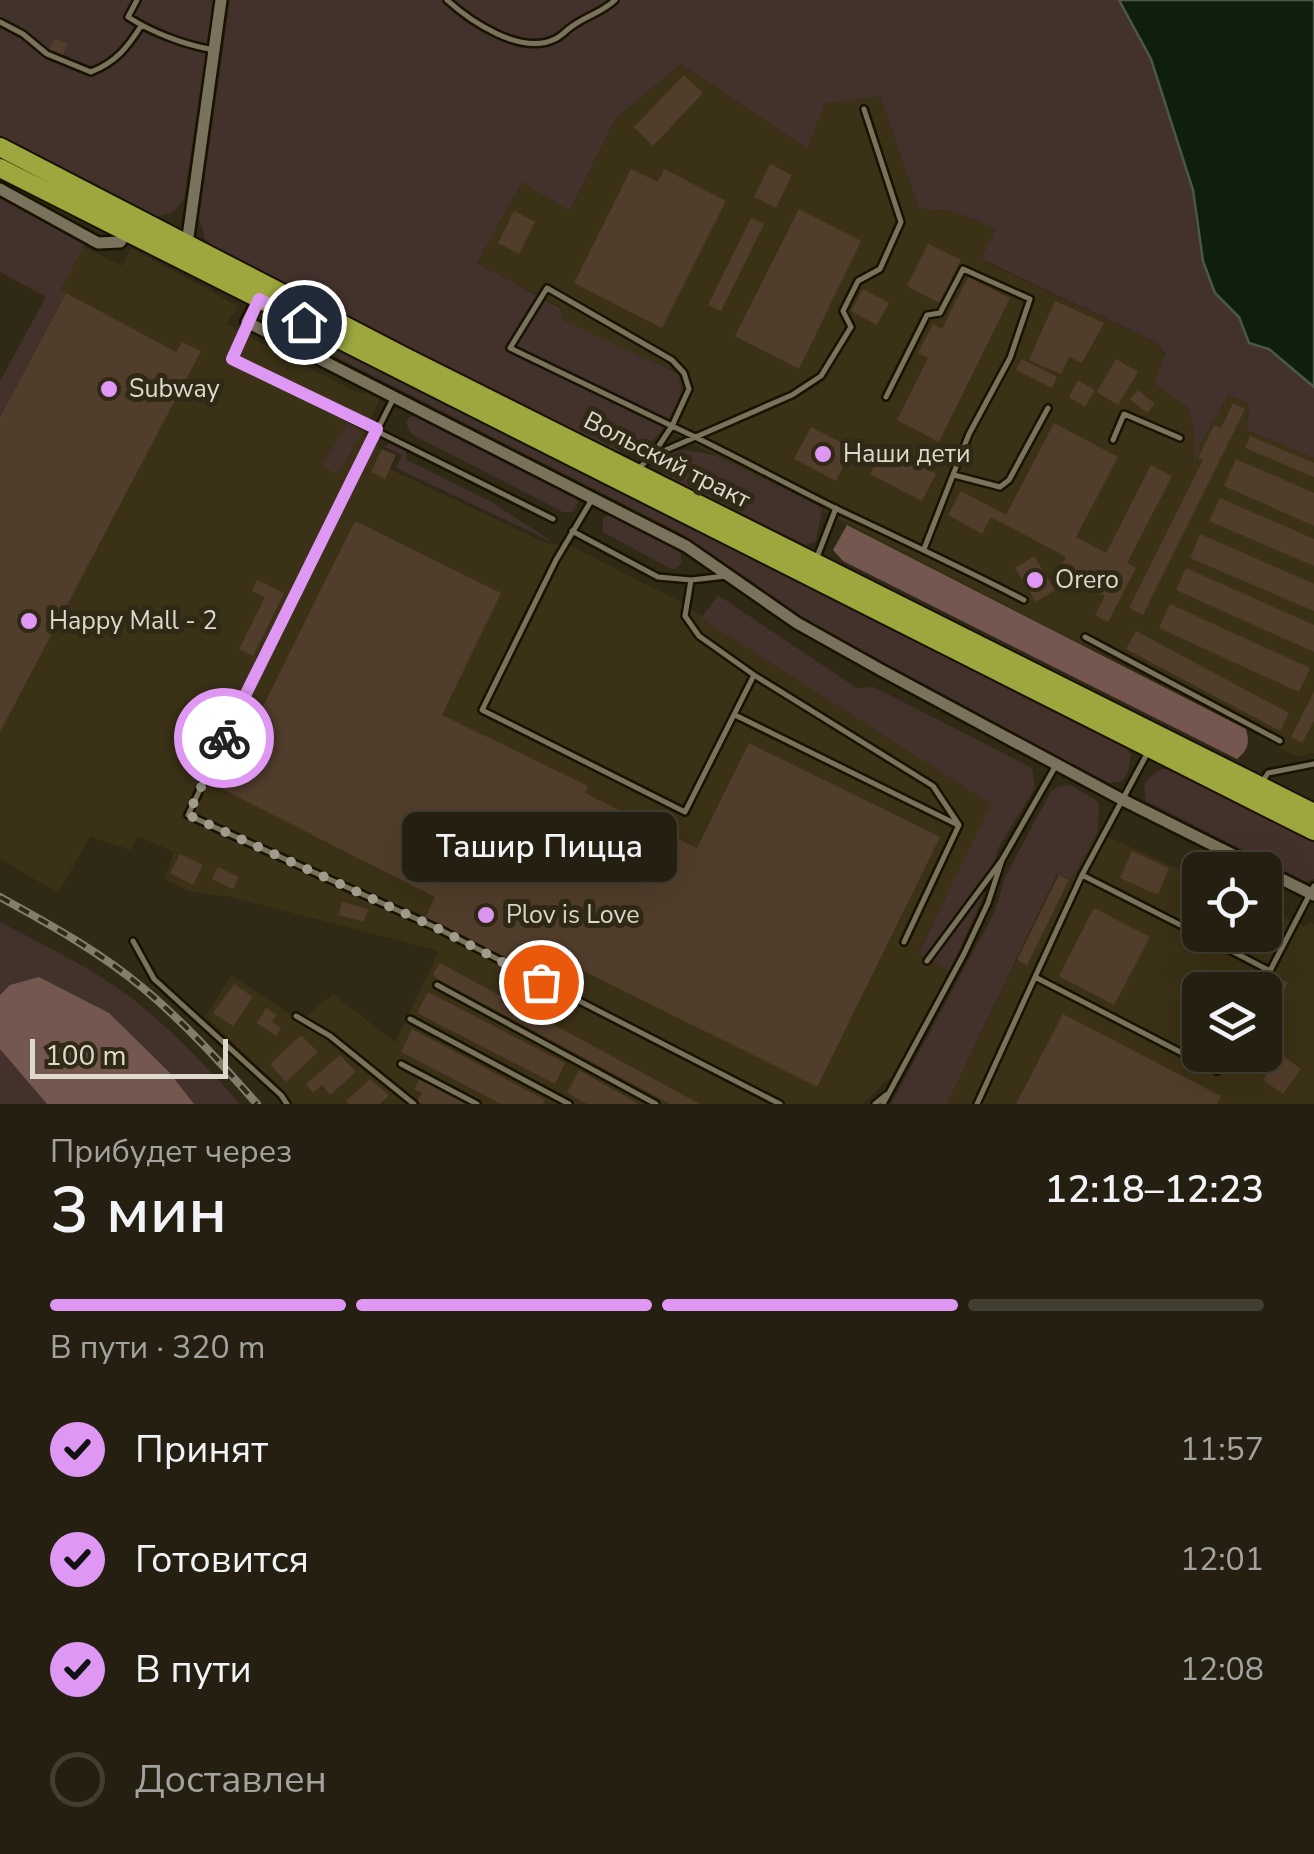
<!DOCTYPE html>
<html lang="ru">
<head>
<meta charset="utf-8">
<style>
  :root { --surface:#241f10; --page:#302c1e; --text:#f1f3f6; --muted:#a3a29f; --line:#413d30; --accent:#de98f3 }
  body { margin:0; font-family:"Nunito Sans",sans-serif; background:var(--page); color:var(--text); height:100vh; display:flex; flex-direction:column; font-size:38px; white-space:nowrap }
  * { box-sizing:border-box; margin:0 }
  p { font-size:32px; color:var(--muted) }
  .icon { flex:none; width:55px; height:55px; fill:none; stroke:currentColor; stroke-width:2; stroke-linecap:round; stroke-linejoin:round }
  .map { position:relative; height:1104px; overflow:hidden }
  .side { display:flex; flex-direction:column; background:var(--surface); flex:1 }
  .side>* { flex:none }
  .fabs { position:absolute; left:1182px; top:852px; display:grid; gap:20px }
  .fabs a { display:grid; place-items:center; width:100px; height:100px; border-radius:15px; background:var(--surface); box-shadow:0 10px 40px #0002,0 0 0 2px var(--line); font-size:50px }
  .scale { position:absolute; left:30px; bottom:25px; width:198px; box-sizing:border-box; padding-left:10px; border:5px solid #ddd9cd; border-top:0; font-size:28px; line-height:35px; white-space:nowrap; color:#ddd9cd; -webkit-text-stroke:8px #302915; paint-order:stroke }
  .pin { position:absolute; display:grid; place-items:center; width:85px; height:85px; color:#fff; margin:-42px; border:5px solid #fff; border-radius:50%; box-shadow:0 2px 10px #0007 }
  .courier { position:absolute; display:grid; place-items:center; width:100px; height:100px; margin:-50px; border:8px solid #de98f3; border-radius:50%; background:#fff; color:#222; box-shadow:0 2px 12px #0007 }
  .bubble { position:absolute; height:70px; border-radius:15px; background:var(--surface); box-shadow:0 10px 40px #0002,0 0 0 2px var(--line); font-size:32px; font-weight:600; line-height:70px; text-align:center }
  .summary em { font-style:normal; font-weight:600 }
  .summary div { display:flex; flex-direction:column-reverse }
  .summary { display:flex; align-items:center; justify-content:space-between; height:170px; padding:0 50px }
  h1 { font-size:65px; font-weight:600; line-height:75px }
  .bar { display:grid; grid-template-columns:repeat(4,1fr); gap:15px 10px; align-content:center; height:120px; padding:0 50px }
  .bar i { height:12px; border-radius:8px; background:var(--line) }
  .bar .selected { background:var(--accent) }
  .bar p { grid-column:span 4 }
  ol { padding:0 50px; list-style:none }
  li { display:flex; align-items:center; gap:30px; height:110px }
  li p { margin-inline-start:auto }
  li .icon { padding:10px; border-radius:50%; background:var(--accent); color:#111; stroke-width:4 }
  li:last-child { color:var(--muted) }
  li i { width:55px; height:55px; border:5px solid var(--line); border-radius:50% }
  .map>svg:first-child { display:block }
  .built { fill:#3b3116; fill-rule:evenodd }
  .green { fill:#43312c }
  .forest { fill:#74584f }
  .water { fill:#0e1f0e; stroke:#4c5747; stroke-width:2.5 }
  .building { fill:#513d2b }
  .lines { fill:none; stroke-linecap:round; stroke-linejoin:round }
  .lane-casing { stroke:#181201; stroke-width:10 }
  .street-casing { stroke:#181201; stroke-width:16 }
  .primary-casing { stroke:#181201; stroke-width:22 }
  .lane { stroke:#7a725c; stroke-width:5 }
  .street { stroke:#7a725c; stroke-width:11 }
  .primary { stroke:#9da73d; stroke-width:18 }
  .rail-casing { stroke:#837d6d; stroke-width:8 }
  .rail { stroke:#302915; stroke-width:4; stroke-dasharray:11; stroke-linecap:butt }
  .done { stroke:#a09b8d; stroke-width:10; stroke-dasharray:0 18 }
  .route { stroke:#de98f3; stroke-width:12 }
  .poi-dot { fill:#de98f3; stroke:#302915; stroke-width:4 }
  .labels { text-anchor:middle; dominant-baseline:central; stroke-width:10; stroke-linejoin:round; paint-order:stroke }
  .poi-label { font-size:25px; fill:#ddd9cd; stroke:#302915; text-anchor:start }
  .street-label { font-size:25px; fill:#ddd9cd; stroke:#302915 }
</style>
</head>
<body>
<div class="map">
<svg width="1314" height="1104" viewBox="0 0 1314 1104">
  <rect width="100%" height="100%" fill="#302915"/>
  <path class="built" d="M681,64L806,147L825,102L880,96L919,209L954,211L996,229L981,260L1158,343L1188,407L1195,434V461L1200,445L1228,395L1249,403L1247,430L1314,458V753L1297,757L1118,659L1081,644L664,429L682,392L673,369L659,367L563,320L560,307L477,263L522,182L571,210L616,118Z
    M65,237L122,266L131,248L238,306L227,323L237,330L358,393L371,392L380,397L363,436L382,449L390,469L548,544L569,545L677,600L992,804L918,953L950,971L898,1071L862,1104H289L274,1082L206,1016L231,975L300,1021L333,994L395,1042L439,951L231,897L190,892L164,879L174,852L138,836L131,850L90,837L58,893L0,859V417L59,303L39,293Z
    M1098,832L1200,879V935H1265V909L1306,927L1310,923L1314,924V1104H947L1058,874L1071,879ZM1200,990H1265V1055H1200Z"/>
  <path class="green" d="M0,0H214L184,199C175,214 167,215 150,217L0,140Z
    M230,0H1119L1151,59L1193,190L1196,228L1215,293L1239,317L1249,343L1269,349L1314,387V458L1247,430L1249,404L1228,395L1200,445L1195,467V434L1188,407L1155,384L1165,354L1158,343L981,259L996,229L954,211L919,209L880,96L825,103L807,148L681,64L616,118L570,211L522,182L477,263L560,308L563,320L677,373L682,392C664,428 660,451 614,451L215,250L205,239L199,218Z
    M0,198L86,242L60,290L65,293L0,417V381L46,297L0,272Z
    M311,334L1127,749L1131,755L1128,772L1122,781L1109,783L889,671L819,628L680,533L307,342V336Z
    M418,415L574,494L578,502L572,512H563L411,434L406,423L409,417Z
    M348,423L362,433L337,475L322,465Z
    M392,441L405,446L407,460L490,501L554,543L396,468L402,455L385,447Z
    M687,450L714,455L818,506L822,511L816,541L806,545L666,477L661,470L662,456L673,451Z
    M613,515L680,550L682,563L675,569L669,568L603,532V517Z
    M718,595L857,688L874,687L1032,768L1035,788L999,847L981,902L950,971L918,954L991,804L701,618Z
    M1169,768L1314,842V879L1306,882L1146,801L1144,786C1151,775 1155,770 1169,768Z
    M1071,785L1099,802L1098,832L1071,879L1057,874L947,1104H891L995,911L1005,877L1051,791L1059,786Z
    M0,922C46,946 94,969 134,1000C173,1031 207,1067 240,1104H0Z"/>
  <path class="forest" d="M847,525L1246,729C1250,743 1248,750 1237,759L843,561L833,550Z
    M39,977L109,1013L169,1072L194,1104H47L0,1049V995L10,985Z"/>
  <path class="water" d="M1119,0H1314V387L1269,349L1249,343L1239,317L1215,293L1203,261L1193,190L1151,59Z"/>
  <path class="building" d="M55,38L68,44L62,57L49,51Z
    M684,75L703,93L653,146L634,127Z
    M770,164L792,175L776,208L754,197Z
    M631,169L658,182L664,169L726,201L662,328L574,283Z
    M799,209L861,241L799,369L735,336Z
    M514,211L535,222L519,254L498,243Z
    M751,218L764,224L721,311L708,305Z
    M928,244L961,260L939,303L907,286Z
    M968,277L1010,298L939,442L897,420L928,358L918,353L933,324L942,329Z
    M863,289L889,303L877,325L851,311Z
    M66,293L176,352L182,342L201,351L0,732V417Z
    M1055,301L1104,323L1082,363L1069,357L1061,374L1029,360Z
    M1022,359L1057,377L1052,388L1016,370Z
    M1116,359L1138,372L1118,405L1097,392Z
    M1078,380L1095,390L1085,407L1069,397Z
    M1138,390L1155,404L1147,413L1130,399Z
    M1233,403L1245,409L1143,615L1129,608L1203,460L1198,458L1214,425L1221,428Z
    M1054,423L1118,457L1076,537L1106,553L1151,465L1172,476L1127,563L1136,568L1108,622L1095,615L1105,596L1058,571L1066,557L991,517L982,534L948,515L961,491L1006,515Z
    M811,427L852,448L836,481L794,459Z
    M1250,436L1314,463V477L1245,448Z
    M884,447L936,474L922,501L870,474Z
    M382,449L396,455L385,479L371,472Z
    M1236,459L1314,493V526L1224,486Z
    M1220,498L1314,539V566L1209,521Z
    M355,521L501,593L442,715L588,786L585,793L697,848L749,743L940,837L817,1087L562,960L552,981L425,918L435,897L222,789Z
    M1200,534L1314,584V611L1190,558Z
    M1034,556L1055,590L1036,602L1015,568Z
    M1186,568L1314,625V652L1176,590Z
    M257,580L284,593L253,656L239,649L265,597L252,591Z
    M1170,604L1310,668L1299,692L1159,628Z
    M1136,631L1289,713L1280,731L1126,649Z
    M1314,692V721L1302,743L1291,737Z
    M1132,851L1169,868L1158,895L1120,878Z
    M180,854L203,865L193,885L170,873Z
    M218,867L239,877L233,889L212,879Z
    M1059,875L1069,880L1027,965L1017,960Z
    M342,902L368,909L364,922L339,915Z
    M1094,908L1150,937L1114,1005L1059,976Z
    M440,963L700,1104H670L437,979L433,974Z
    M1279,978L1288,983L1273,1011L1265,1007V1002Z
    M234,984L253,997L233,1026L213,1013Z
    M428,992L565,1063L555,1084L417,1013Z
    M266,1008L277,1015L272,1022L281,1028L276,1036L257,1023Z
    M1063,1014L1221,1096L1217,1104H1016Z
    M412,1029L545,1100L543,1104H501L401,1052Z
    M301,1035L318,1052L286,1082L270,1064Z
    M1280,1054L1301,1069L1283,1094L1263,1080Z
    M340,1055L356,1072L330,1095L322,1085L313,1093L306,1084Z
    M579,1070L639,1104H587L567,1093Z
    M420,1078L469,1104H422L417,1101L422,1093L414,1089Z
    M370,1079L389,1095L380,1104H349L346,1101Z"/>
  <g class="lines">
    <defs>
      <path id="lane" d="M137,0L128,17C153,33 185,45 214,50
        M447,0C470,21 521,56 555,39C562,36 567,29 574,25C588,15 603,12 615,0
        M0,22L23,34L47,54L91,72C116,62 127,48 141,26
        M247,323L232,359L553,519
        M886,397L927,315L940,313L963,269L1030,299L1010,358L969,434L924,549
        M393,399L264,654L188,815L439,929L780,1104
        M1113,440L1124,414L1180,438
        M652,456L672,426L689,389L684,373L672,360L547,288L510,348L672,426C728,452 782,482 837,509C900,539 962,568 1024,600
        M638,469L652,456L792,395L821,376L851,327L843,311L858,281L880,269L901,222L864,109
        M954,475L1000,487L1009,480L1048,408
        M591,501L556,560L482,710L685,812L754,675
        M572,531L658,577L691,580L726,576
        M817,557L836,508
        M691,580L685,616L699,636L754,675L933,786L959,825L904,942
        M1085,637L1280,741
        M735,715L956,824
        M1148,752L1082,875L1035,977L1217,1071L1226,1055
        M1261,784L1268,773L1314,764
        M1082,875L1200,935
        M1201,935L1270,971
        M133,941L154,979L281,1095L287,1104
        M927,961L1002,860L1055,767
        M437,985L656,1104
        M1260,990L1314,886
        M296,1016L330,1036L414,1104
        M410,1019L569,1104
        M401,1064L477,1104
        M875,1104L886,1095
        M883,1104L964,954L988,903L1002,860
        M977,1104L1035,977"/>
      <path id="street" d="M0,189L98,243L120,242L127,232
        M187,244L221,0
        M259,299L247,322L686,546L797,623L881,670L1121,799L1263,870
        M1265,871L1314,895"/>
      <path id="primary" d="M0,147L407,358L1314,813
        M0,168L1314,831"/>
    </defs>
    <use href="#lane" class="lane-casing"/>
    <use href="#street" class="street-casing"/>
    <use href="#primary" class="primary-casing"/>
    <use href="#lane" class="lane"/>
    <use href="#street" class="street"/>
    <use href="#primary" class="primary"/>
    <defs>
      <path id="rail" d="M0,897C49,924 100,952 143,988C185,1023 221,1063 257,1104"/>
    </defs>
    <use href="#rail" class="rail-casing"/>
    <use href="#rail" class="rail"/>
  </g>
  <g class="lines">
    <path class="done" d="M224,738L188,815L439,929L541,982"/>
    <path class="route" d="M224,738L377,429L232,359L259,299L304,322"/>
  </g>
  <g class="poi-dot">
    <circle cx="109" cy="389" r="10"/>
    <circle cx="823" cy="454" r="10"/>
    <circle cx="1035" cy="580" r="10"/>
    <circle cx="29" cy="621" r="10"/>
    <circle cx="486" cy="915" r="10"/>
  </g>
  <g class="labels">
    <g class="poi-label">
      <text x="129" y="389">Subway</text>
      <text x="843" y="454">Наши дети</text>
      <text x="1055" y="580">Orero</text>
      <text x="49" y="621">Happy Mall - 2</text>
      <text x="506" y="915">Plov is Love</text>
    </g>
    <g class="street-label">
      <text transform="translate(667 460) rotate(27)">Вольский тракт</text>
    </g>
  </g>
</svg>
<div class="fabs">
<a><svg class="icon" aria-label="locate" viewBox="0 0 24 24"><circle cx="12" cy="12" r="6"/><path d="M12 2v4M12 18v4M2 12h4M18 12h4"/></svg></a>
<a><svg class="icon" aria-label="layers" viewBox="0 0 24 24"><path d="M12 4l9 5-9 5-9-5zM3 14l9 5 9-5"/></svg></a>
</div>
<div class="scale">100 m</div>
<div class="pin" style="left:541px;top:982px;background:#ea580c"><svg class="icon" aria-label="bag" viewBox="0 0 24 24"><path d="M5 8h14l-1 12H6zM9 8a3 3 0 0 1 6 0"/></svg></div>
<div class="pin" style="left:304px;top:322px;background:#1f2937"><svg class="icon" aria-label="home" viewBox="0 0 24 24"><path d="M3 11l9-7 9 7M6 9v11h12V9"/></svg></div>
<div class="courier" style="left:224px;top:738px"><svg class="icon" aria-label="bike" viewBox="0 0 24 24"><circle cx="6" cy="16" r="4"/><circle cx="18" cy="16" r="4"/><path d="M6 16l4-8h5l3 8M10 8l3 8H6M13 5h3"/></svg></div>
<div class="bubble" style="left:402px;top:812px;width:275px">Ташир Пицца</div>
</div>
<section class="side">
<div class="summary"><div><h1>3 мин</h1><p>Прибудет через</p></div><em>12:18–12:23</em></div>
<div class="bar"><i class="selected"></i><i class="selected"></i><i class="selected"></i><i></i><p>В пути · 320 m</p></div>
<ol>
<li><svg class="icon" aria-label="check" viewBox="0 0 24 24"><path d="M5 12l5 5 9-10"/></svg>Принят<p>11:57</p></li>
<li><svg class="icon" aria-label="check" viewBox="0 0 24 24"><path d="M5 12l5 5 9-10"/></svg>Готовится<p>12:01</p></li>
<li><svg class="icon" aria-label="check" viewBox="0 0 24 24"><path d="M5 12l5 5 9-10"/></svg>В пути<p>12:08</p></li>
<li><i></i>Доставлен</li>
</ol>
</section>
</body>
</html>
